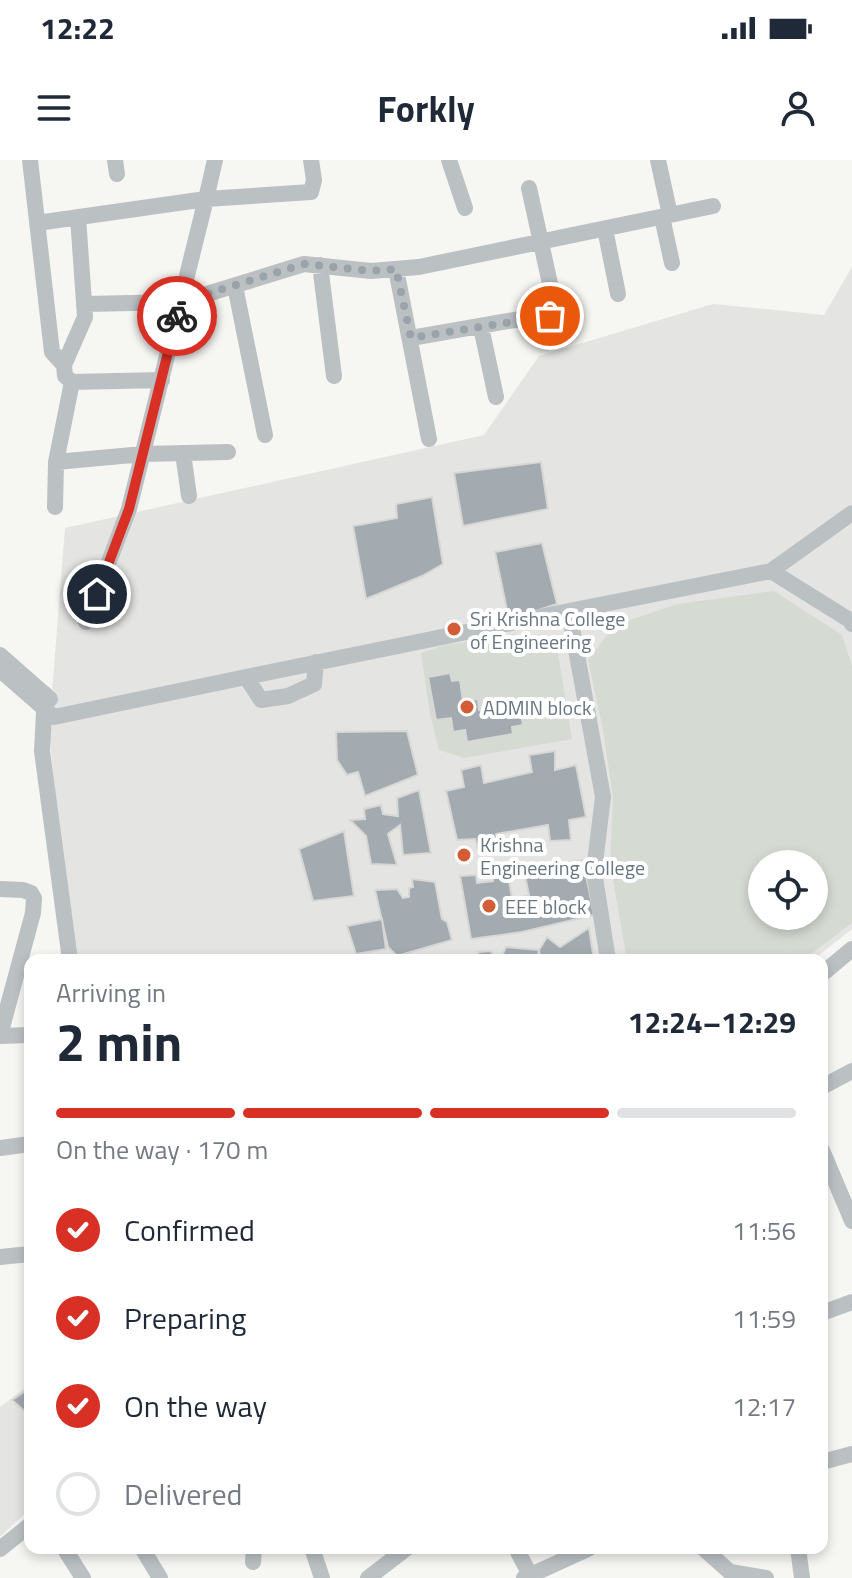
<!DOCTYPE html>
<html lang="en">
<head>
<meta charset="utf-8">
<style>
  :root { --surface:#fff; --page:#f6f6f7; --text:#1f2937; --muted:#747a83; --line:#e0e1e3; --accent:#d93025 }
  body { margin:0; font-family:"Titillium Web",sans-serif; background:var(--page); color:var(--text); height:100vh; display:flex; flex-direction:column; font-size:30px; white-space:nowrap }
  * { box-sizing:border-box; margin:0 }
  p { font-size:26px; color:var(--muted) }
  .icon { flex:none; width:44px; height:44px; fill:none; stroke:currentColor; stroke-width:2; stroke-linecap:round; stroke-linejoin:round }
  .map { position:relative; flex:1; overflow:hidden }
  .details { position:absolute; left:24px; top:794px; width:804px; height:600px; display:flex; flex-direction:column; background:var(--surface); border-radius:16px; box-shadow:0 4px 12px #0003 }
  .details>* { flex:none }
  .controls { position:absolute; left:748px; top:690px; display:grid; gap:16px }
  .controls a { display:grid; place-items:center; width:80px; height:80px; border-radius:50%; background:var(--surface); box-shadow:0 4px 12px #0003; font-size:40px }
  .pin { position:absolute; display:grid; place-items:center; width:68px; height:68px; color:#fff; margin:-34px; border:4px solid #fff; border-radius:50%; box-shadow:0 2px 8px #0007 }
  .courier { position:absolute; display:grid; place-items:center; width:80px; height:80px; margin:-40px; border:6px solid #d93025; border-radius:50%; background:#fff; color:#222; box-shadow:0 2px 10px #0007 }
  .summary em { font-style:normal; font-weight:700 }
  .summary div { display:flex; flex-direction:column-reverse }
  .summary { display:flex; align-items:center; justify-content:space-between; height:136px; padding:0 32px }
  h1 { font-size:52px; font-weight:700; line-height:60px }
  .bar { display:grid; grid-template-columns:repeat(4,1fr); gap:12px 8px; align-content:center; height:96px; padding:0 32px }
  .bar i { height:10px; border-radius:6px; background:var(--line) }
  .bar .current { background:var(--accent) }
  .bar p { grid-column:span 4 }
  ol { padding:0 32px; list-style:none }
  li { display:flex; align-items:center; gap:24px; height:88px }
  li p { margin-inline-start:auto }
  li .icon { padding:8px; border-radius:50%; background:var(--accent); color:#fff; stroke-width:4 }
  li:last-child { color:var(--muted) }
  li i { width:44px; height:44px; border:4px solid var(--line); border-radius:50% }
  .status { display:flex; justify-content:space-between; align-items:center; height:56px; padding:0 40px; background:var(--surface); direction:ltr }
  .status svg { height:22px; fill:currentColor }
  header { display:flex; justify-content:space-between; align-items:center; height:104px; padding:0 32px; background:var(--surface); font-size:36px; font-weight:700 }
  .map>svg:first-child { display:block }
  .built { fill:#e4e5e3; fill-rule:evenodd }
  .green { fill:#d5dad3; fill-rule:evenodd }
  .building { fill:#a3abb0; stroke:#d7d8d6; stroke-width:2 }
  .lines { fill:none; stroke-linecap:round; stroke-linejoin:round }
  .minor { stroke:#bbc0c3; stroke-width:16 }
  .done { stroke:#9aa3a9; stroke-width:8; stroke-dasharray:0 14.4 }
  .route { stroke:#d93025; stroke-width:10 }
  .poi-dot { fill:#d35c37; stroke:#fff; stroke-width:3 }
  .labels { text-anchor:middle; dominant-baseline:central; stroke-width:8; stroke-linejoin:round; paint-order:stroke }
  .poi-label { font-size:20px; fill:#687681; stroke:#fff; text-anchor:start }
</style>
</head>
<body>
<div class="status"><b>12:22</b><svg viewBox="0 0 49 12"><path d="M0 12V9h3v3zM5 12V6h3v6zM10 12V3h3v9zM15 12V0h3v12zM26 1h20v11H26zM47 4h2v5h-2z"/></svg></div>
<header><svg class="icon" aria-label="menu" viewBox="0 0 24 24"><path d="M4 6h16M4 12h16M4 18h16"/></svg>Forkly<svg class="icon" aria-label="person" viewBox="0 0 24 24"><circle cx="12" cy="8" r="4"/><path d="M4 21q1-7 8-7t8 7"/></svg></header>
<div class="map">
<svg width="852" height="1418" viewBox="0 0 852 1418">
  <rect width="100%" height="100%" fill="#f6f6f3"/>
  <path class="built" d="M852,107V769L813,800H71L49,570L65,368L484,275L539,196L713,144L824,155ZM762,704H814V756H762Z
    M30,1224V1349L0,1377V1247Z"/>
  <path class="green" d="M774,431L842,475L852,506V763L803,800H627L610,703L613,637L603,570L588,500L615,465L677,444ZM762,704H814V756H762Z
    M473,481H556L572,579L464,598L439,590L430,554L421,493L445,485Z"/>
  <path class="building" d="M541,302L548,349L463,366L454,313Z
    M432,337L443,404L422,416L366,439L353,366L397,358L396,344Z
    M542,383L557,444L517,457L507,450L495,392Z
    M450,513L452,521L460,520L463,541L478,539L479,550L506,545L508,556L521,554L523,565L512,567L513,574L467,582L465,570L453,572L451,558L436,560L428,517Z
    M407,571L418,615L365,636L358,612L347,615L337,600L336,572Z
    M555,591V610L576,605L586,657L569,660L571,680L550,681L548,665L496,674L498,691L480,695L475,679L457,680L446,631L464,627L461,610L481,605L484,623L532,612L529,595Z
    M419,630L431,693L403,695L400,665L388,674L397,705L371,704L366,676L350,660L365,659L364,649L381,645L383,654L398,656L397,638Z
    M344,671L354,736L313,741L299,689Z
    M583,700L594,755L522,772L471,779L460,716L476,715L477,723L493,721V716L508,715L514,749L519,748L517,738L529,735L524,711Z
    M412,719L435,722L442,759L447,762L452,780L397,796L388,787L375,730L397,729L403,738L409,737V728L413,727Z
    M382,759L386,789L356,794L347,766Z
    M589,768L594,800H541L539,790L547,777L560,787Z
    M506,787L539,790L537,800H479L478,792L490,791L500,800Z
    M30,1228V1256L12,1240Z"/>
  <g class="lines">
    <path class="minor" d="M30,0L52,192L64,205
      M115,0L117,14
      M449,0L465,48
      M658,0L670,55
      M78,57L85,157L64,205L65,216L72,222L162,220
      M662,57L672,103
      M37,63L206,39L215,0
      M605,69L618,134
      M320,105L334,216
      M396,109L429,279
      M235,126L265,275
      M84,144L181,142L304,104L371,111L419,107L713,46
      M481,167L496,237
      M411,178L554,153L556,151L529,28
      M183,293L189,336
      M56,302L143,294L228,292
      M55,347L56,302L72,222
      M771,411L852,353
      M86,462L129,349L206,39L311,32L314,20L311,0
      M0,495L50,539
      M316,502L314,524L288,536L261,540L246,517L569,451
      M0,510L54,557L246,517
      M45,534L42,591L70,800
      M0,729L23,730L31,733L34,738L33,753L0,875
      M608,800L594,711L603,637L569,451L771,411L851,461L852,464
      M822,814L852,789
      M0,876L30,875
      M822,927L852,911
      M0,988L30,984
      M822,990L852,1061
      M0,1097L30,1094
      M822,1153L852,1142
      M822,1302L852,1294
      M64,1388L83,1418
      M142,1388L160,1418
      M312,1388L322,1418
      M516,1388L530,1415
      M703,1388L730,1412L766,1418
      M798,1388L802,1418
      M0,1389L30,1365
      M253,1402L254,1388
      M368,1418L407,1388
      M524,1418L590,1388"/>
  </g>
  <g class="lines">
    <path class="done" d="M177,156L181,142L304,104L371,111L396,109L411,178L550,156"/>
    <path class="route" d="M97,434L129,349L177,156"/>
  </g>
  <g class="poi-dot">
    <circle cx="454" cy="469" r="8"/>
    <circle cx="467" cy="547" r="8"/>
    <circle cx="464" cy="695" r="8"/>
    <circle cx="489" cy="746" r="8"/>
  </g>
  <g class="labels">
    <g class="poi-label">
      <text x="470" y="458">Sri Krishna College<tspan x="470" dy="23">of Engineering</tspan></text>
      <text x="483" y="547">ADMIN block</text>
      <text x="480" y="684">Krishna<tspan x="480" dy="23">Engineering College</tspan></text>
      <text x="505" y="746">EEE block</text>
    </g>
  </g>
</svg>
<div class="controls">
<a><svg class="icon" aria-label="locate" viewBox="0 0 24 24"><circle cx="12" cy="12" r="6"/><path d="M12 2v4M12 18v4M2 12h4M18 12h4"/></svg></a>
</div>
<div class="pin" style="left:550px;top:156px;background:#ea580c"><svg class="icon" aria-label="bag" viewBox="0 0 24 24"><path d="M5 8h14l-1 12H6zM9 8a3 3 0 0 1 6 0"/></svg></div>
<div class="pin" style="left:97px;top:434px;background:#1f2937"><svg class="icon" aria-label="home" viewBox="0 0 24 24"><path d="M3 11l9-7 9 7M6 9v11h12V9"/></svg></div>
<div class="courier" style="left:177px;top:156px"><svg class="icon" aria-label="bike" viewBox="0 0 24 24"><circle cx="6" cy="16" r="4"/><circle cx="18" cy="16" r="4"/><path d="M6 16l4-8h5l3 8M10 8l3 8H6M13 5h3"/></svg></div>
<section class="details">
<div class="summary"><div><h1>2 min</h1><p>Arriving in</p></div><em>12:24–12:29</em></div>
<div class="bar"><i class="current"></i><i class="current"></i><i class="current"></i><i></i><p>On the way · 170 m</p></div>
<ol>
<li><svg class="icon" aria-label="check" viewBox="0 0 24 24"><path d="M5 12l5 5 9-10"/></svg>Confirmed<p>11:56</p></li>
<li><svg class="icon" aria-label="check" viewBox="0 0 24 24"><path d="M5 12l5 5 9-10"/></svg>Preparing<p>11:59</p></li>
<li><svg class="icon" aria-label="check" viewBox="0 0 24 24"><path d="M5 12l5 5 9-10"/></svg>On the way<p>12:17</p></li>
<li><i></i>Delivered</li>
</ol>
</section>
</div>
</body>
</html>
